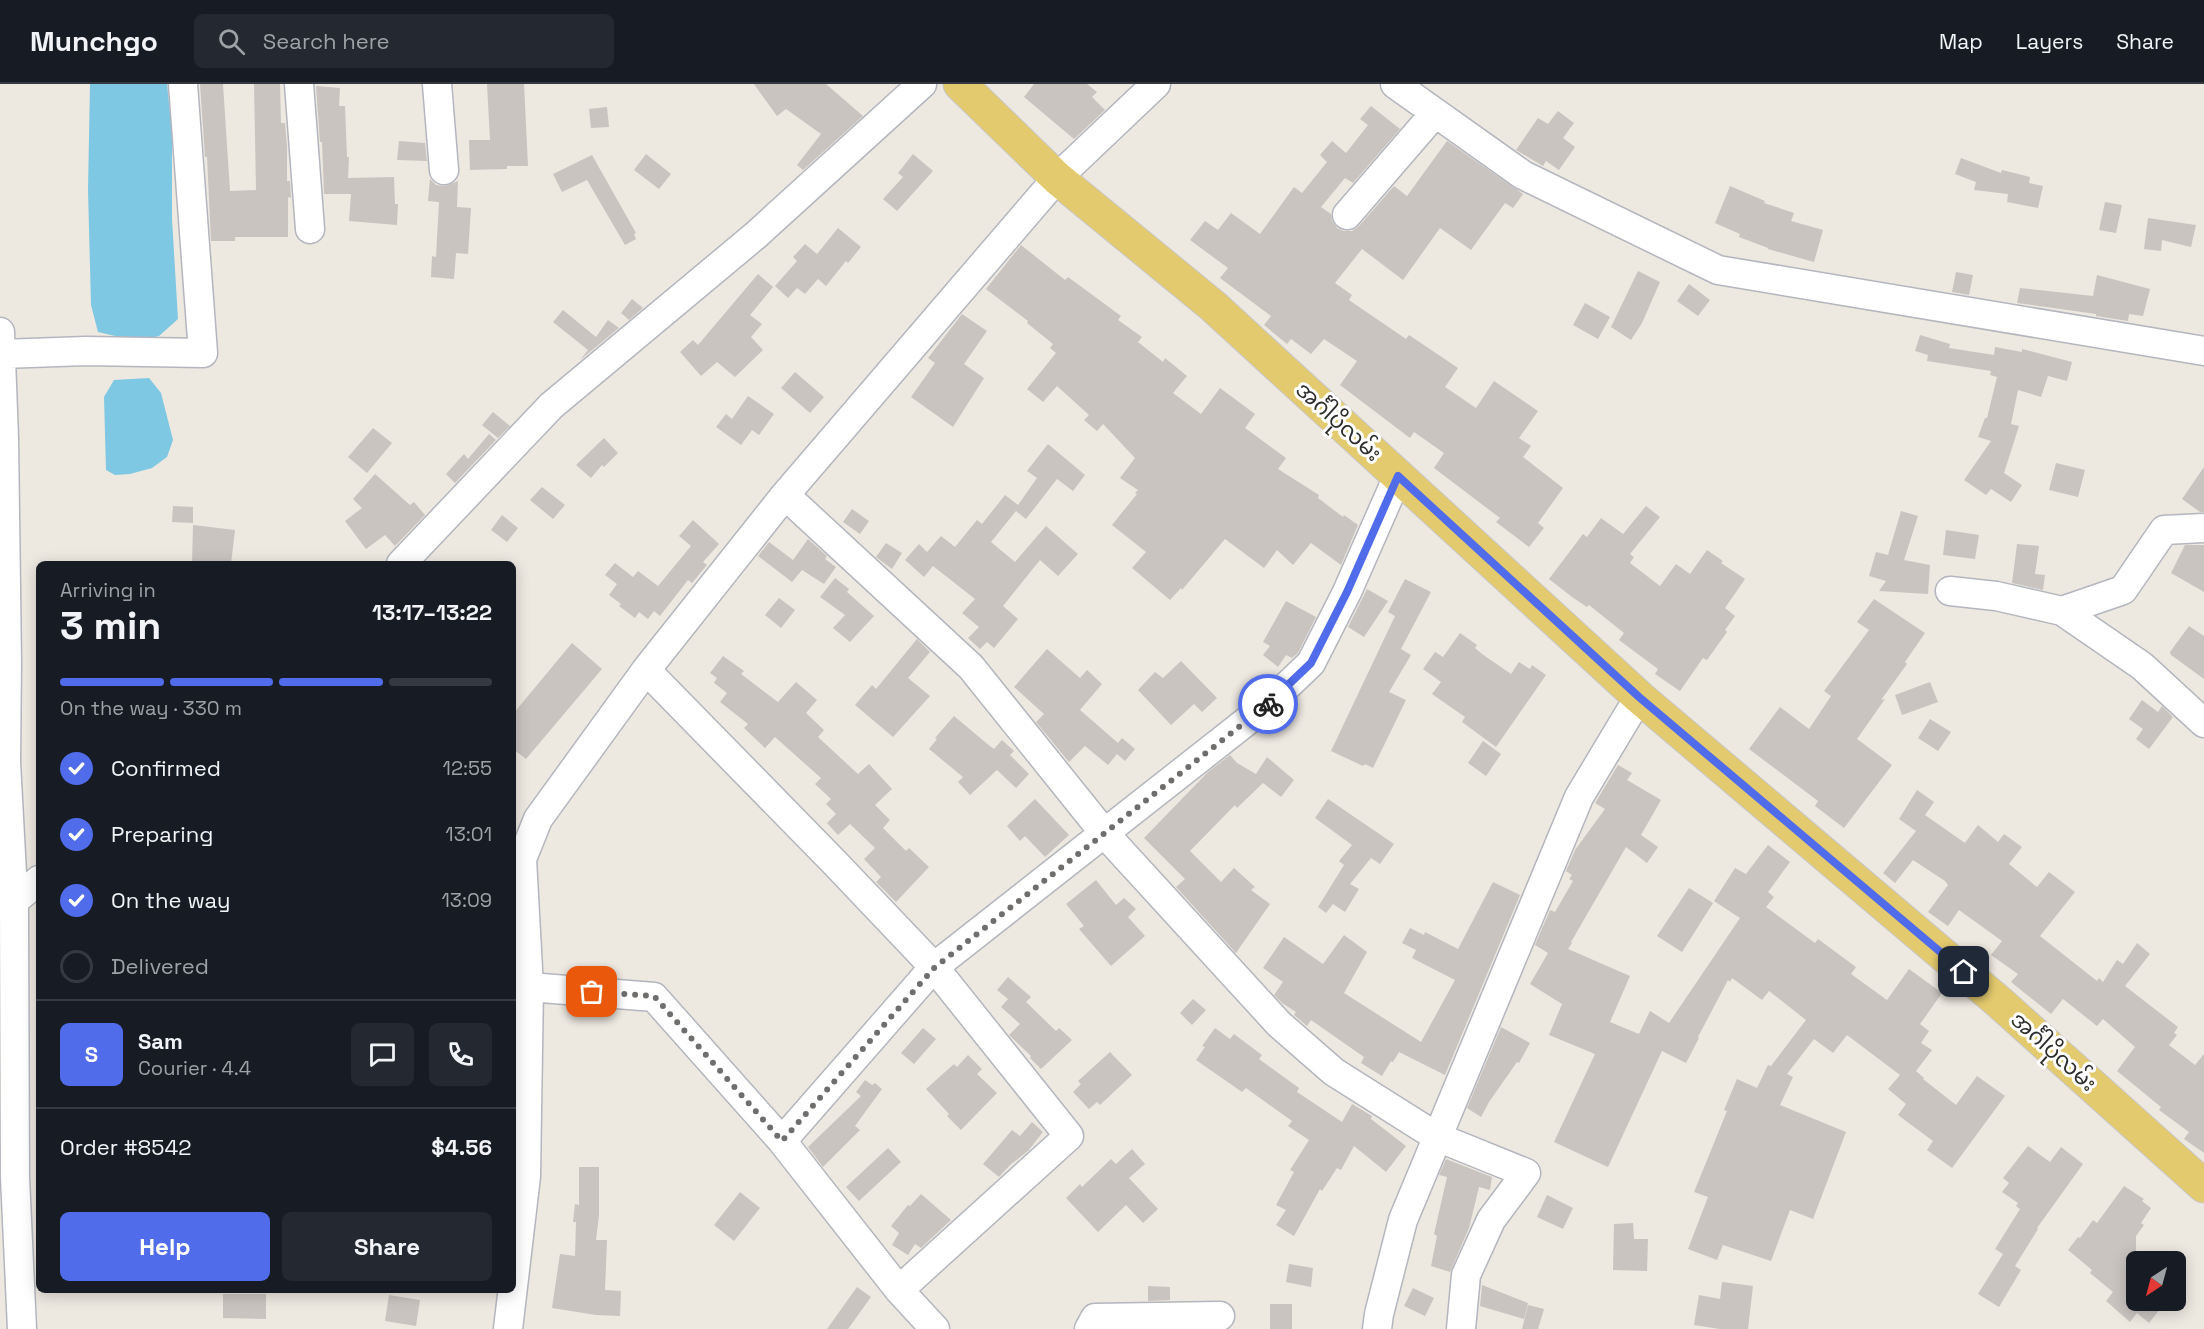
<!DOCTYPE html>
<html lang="en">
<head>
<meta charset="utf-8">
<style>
  :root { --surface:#171b24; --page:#242831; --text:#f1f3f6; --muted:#9ea1a6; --line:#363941; --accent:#506cea }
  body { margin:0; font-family:"Space Grotesk","Noto Sans Myanmar",sans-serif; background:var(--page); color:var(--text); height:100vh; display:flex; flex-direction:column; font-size:22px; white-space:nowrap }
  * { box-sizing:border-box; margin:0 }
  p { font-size:20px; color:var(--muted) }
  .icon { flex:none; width:33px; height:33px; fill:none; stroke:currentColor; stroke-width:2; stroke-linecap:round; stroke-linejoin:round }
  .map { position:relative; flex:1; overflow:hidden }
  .sheet { position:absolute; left:36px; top:477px; width:480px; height:732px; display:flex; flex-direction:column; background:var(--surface); border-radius:9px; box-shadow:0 3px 15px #0003 }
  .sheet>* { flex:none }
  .needle { width:39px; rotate:216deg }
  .tools { position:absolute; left:2126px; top:1167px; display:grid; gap:12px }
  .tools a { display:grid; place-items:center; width:60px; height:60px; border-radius:9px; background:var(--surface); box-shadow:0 3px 15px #0003; font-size:30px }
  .pin { position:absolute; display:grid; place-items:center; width:51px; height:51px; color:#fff; margin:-26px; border-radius:12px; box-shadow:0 3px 9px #0006 }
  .courier { position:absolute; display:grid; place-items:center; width:60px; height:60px; margin:-30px; border:4px solid #506cea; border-radius:50%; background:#fff; color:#222; box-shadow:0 2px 8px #0007 }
  .headline em { font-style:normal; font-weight:700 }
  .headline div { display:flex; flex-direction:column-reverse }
  .headline { display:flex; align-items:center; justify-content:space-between; height:102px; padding:0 24px }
  h1 { font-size:39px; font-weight:700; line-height:45px }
  .bar { display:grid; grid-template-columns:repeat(4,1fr); gap:9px 6px; align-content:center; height:72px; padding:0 24px }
  .bar i { height:8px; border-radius:4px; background:var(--line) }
  .bar .selected { background:var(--accent) }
  .bar p { grid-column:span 4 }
  .line { display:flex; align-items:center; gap:15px; padding:0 24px; border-top:2px solid var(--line) }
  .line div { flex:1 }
  .round { display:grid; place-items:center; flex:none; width:63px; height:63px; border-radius:9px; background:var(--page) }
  ol { padding:0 24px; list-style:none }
  li { display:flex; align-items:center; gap:18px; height:66px }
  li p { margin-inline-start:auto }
  li .icon { padding:6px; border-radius:50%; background:var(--accent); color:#fff; stroke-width:4 }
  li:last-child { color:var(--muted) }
  li i { width:33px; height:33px; border:3px solid var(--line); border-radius:50% }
  .button { display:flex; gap:12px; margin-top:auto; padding:12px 24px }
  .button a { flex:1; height:69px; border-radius:9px; background:var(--accent); color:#fff; font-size:24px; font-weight:700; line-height:69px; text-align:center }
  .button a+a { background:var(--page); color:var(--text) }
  header { display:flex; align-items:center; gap:36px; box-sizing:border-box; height:84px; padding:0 30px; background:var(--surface); border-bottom:2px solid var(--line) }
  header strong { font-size:28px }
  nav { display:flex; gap:33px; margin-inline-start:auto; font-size:21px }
  .search { width:420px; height:54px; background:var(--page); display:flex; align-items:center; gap:15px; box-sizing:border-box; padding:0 21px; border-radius:9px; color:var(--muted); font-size:22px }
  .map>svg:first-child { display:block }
  .water { fill:#7ec8e4 }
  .building { fill:#c9c4c0 }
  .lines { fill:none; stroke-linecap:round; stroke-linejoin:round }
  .minor-casing { stroke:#b4b6bf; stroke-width:31 }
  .major-casing { stroke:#c8c8c8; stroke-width:35 }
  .minor { stroke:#fff; stroke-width:28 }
  .major { stroke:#e4ca6e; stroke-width:33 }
  .done { stroke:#706e6c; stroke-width:6; stroke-dasharray:0 10.8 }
  .route { stroke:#506cea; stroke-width:8 }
  .labels { text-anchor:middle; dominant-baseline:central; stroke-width:6; stroke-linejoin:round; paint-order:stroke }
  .street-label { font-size:22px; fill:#2d2d2d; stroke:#fff }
</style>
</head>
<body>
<header>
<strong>Munchgo</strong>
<div class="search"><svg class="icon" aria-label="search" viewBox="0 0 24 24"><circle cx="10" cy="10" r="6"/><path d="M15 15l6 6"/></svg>Search here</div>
<nav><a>Map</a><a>Layers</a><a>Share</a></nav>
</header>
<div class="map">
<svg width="2204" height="1245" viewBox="0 0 2204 1245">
  <rect width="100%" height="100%" fill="#ede8e0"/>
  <path class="water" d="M90,0H167L172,47V135L178,235L159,252L137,257L98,248L91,221L88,106Z
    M149,294L161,309L173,356L167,373L152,384L130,390L115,391L106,386L104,313L114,296Z"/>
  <path class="building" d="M200,0H223L230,107L256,106L254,0H280L281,39H285L287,63V97H290L291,114L288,113V153H235V157H211L207,73H205Z
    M487,0H524L528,82H507V85L470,86L469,56H490Z
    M754,0H826L863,32L803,86L797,81L821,50L786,25L777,32Z
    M1034,0H1087L1097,8L1092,13L1105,26L1074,55L1024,13Z
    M316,2L340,4L339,22H345L347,73H349L348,94L394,93L395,120H398L397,141L349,137L351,110H324L322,58H320Z
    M1371,22L1400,45L1353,99L1345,94L1321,123L1331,130L1332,137L1337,144L1343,147H1352L1359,142L1394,102L1407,112L1447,57L1523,110L1513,124L1505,119L1471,166L1440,144L1403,196L1362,165L1335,199L1352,211L1349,216L1406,255L1409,251L1458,284L1445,303L1476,324L1494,297L1538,327L1519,354L1531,362L1523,373L1563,404L1538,439L1544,444L1529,463L1496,438L1500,434L1434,384L1444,369L1414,348L1410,354L1340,301L1357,277L1324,255L1311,270L1291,255L1287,260L1264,241L1271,232L1220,194L1228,184L1190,156L1205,137L1218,146L1231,129L1260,150L1294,103L1302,109L1327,78L1320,71L1332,57L1346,69L1368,41L1360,35Z
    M607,23L609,43L591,44L589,25Z
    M1558,27L1574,39L1563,54L1575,63L1559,86L1546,77L1543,82L1516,66L1538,34L1548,40Z
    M399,57L425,59L427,77L397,76Z
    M646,70L671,90L659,105L634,86Z
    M913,70L933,87L897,127L883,115L903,93L898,89Z
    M592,71L636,149L634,150L636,155L625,161L587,96L562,108L553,90Z
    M1961,74L2001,89L2002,86L2030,93L2029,99L2043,102L2038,124L2007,118L2008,110L1974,106L1976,98L1955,90Z
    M430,95L436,101L445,102L458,97L457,123L471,124L468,170L456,169L454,195L431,193L432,172L436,173L439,118L428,117Z
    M1730,102L1765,117L1764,119L1794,129L1791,137L1823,146L1814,178L1768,165V164L1739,153L1740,150L1715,139Z
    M2105,118L2122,121L2116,149L2099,146Z
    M2148,134L2196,141L2191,163L2162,156L2161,167L2144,165Z
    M838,144L861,163L848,179L846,177L826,202L818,195L805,210L797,204L788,214L775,202L797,177L793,173L805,160L817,170Z
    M1021,161L1065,196L1068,193L1121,232L1118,236L1142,253L1138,258L1163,278L1165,274L1187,292L1173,309L1201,330L1220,304L1255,330L1245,344L1286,374L1278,385L1319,411L1318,414L1343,433L1344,431L1358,441L1341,481L1311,459L1293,481L1277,466L1264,484L1225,455L1182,506L1181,504L1170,516L1132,484L1146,468L1112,441L1137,410L1135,409L1138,406L1120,394L1135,374L1103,340L1097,347L1084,336L1089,331L1057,302L1043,318L1027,305L1056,269L1050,264L1053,260L1027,239L1028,237L986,205Z
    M1638,187L1660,198L1642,239L1631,256L1611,243Z
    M1956,188L1973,191L1969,211L1952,208Z
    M758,190L773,203L750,231L762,240L751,253L763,266L735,293L717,278L701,292L680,268L693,256L698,261Z
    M2097,191L2150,205L2143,232L2129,230L2128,237L2096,232V230L2017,219L2020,204L2093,212Z
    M1689,200L1710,216L1698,232L1677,217Z
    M632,215L643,224L629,236L621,229Z
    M1585,219L1610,233L1598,255L1573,241Z
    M563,226L596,253L608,236L619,244L580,276L588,266L553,238Z
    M962,230L987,247L964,280L984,294L953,343L911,313L935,279L928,274Z
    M1920,251L1950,260L1949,264L1994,271L1995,263L2022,268V265L2072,278L2067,297L2048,292L2041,313L2018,306L2011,340L2019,342L2004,389L2022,401L2011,418L1991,405L1986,411L1964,396L1991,357L1978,353L1985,334H1987L1997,293L1990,291L1991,287L1927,277L1928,271L1915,267Z
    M795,288L824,313L810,329L781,304Z
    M748,312L774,330L759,351L752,346L741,361L716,343L726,330L732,335Z
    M493,328L510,342L498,354L482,341Z
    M373,344L392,359L367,389L348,373Z
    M489,350L496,356L455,399L446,390L464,370L468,375Z
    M604,354L618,369L604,383L602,381L591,394L576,381Z
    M1048,360L1085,391L1073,407L1057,395L1026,435L1016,427L991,458L1015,478L1046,442L1078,470L1058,492L1040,476L1003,522L1018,535L994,564L987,558L980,565L968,554L979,543L962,529L975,515L933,482L924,493L905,476L919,460L927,468L941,452L955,463L977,436L982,440L1005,411L1018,421L1037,394L1027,387Z
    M2056,379L2085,386L2078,413L2049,406Z
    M2204,383V428H2200L2182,415Z
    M375,390L410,421L414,418L425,431L395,462L385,451L366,465L345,437L362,424L353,415Z
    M542,403L565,421L553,435L530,416Z
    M173,422L193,423V439L172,438Z
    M1646,422L1660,433L1630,470L1634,473L1630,479L1660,502L1676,480L1690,490L1707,466L1723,477L1721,479L1745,495L1725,524L1735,532L1725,546L1727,548L1707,576L1703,574L1680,607L1655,590L1658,585L1619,556L1624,549L1589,521L1587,523L1572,513L1549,495L1583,450L1587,453L1601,434L1623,450Z
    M852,425L869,437L860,450L843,438Z
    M1901,427L1918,432L1904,476L1930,481L1928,510L1879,507L1886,497L1869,492L1876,468L1888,471Z
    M502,431L518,444L507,458L491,446Z
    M693,436L719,460L703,478L707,481L692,499L688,496L660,532L654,527L648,535L639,528L635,534L619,522L621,520L609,511L617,500L605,491L615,479L633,493L638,487L658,502L691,462L679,452Z
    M193,441L235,446L231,480H192Z
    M1946,446L1979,451L1975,475L1943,471Z
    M808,455L827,472L825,475L836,483L824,500L802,486L792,498L758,472L769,458L793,476Z
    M886,459L902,469L892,485L876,473Z
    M2017,460L2039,462L2035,490L2045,491L2043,506L2012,499Z
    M2185,461H2204V508L2171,489Z
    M835,494L849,505L847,508L874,532L850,558L833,544L845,531L820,513Z
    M1405,495L1431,508L1401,565L1411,571L1389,608L1406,616L1373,684L1365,680L1363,682L1331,667L1395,532L1388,528Z
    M1367,505L1388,517L1364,553L1348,543Z
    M779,514L795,526L781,544L765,531Z
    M1874,515L1925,549L1905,578L1907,580L1881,616L1885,615L1857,655L1892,681L1844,744L1815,722L1818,717L1749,665L1780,623L1809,645L1831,612L1824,607L1869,546L1857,538Z
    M1286,517L1316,533L1298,569L1292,574L1286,571L1278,583L1263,571L1270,562L1263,558Z
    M2189,542L2204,552V595L2171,571L2170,568Z
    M1460,549L1477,561L1475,564L1482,570L1511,590L1519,578L1530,585L1532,581L1546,591L1496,663L1462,638L1465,633L1432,610L1441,598L1423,585L1435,568L1443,573Z
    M917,555L930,568L908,594L930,612L893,653L855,621L872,601L876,605Z
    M572,559L602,585L526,675L513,665V630Z
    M1047,565L1080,594L1087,586L1102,600L1080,626L1118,659L1122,654L1135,665L1125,677L1117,670L1108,681L1085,662L1069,678L1036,638L1044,630L1014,603Z
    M723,572L744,587L741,590L778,618L796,598L817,616L806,629L824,646L818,653L858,690L869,680L892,705L875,721L890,736L883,744L906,767L909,764L929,783L896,818L876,798L881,793L864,775L875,764L850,740L838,751L827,739L836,730L826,720L831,715L815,700L821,694L775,653L765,664L744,644L748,640L720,618L727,609L714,599L717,594L710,589Z
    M1181,577L1217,614L1202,628L1194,620L1171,641L1138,606L1155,588L1163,594Z
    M1930,598L1938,618L1902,631L1895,611Z
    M2142,616L2158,628L2162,622L2173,633L2149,665L2136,655L2143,645L2129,635Z
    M954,632L991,663L994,665L1002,656L1014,667L1010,671L1029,690L1016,704L997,686L970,711L958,698L963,693L929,665L937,655L935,654Z
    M1930,635L1951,648L1938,667L1918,654Z
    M1483,657L1501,670L1486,692L1468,679Z
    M1230,671L1237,679L1256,690L1267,673L1294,696L1281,713L1263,699L1237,724L1235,721L1190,767L1221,798L1234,784L1255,803L1251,806L1270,820L1236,869L1176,803L1185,795L1144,754L1208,688Z
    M1618,681L1632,689L1627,696L1661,716L1641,751L1658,763L1647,779L1626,763L1571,858L1572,859L1568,865L1630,892L1610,938L1639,950L1650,927L1669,939L1740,834L1714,817L1735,784L1746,790L1768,761L1790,778L1768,808L1774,813L1766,823L1815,859L1818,855L1856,883L1851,890L1887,916L1909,885L1942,909L1920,940L1929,947L1921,959L1932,966L1916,987L1924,994L1923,995L1956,1021L1977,992L2005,1012L1952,1084L1927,1066L1933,1057L1898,1031L1906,1020L1888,1005L1900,991L1847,951L1833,969L1814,955L1787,990L1793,993L1780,1021L1846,1048L1813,1135L1790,1126L1771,1177L1723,1161L1717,1176L1688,1165L1708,1113L1694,1108L1727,1027L1724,1026L1737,995L1757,1004L1768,981L1771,982L1806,936L1769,907L1762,916L1732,894L1730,898L1728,896L1698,953L1699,954L1686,979L1662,967L1608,1083L1554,1058L1595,970L1549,951L1562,920L1530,900L1548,869L1535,861L1550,826L1555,828L1573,797L1569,795L1572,791L1566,787L1575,766L1605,725L1595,719Z
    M1917,706L1934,718L1925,731L1965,759L1978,741L1998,758L2004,750L2022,763L2009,780L2037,803L2049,788L2075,808L2040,852L2097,897L2099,894L2103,898L2117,876L2123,880L2137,859L2150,870L2125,902L2178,943L2174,949L2177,951L2169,961L2195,981L2204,970V1069L2184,1055L2189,1048L2159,1026L2161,1023L2117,987L2135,963L2103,935L2097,942L2063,915L2051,930L2011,898L2018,890L1991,871L2002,857L1959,826L1948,842L1928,828L1948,801L1945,797L1913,776L1895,799L1883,789L1916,747L1899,735Z
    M1035,715L1069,751L1045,773L1025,752L1020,757L1007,742Z
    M1328,715L1394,760L1380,780L1371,774L1350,800L1359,805L1345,828L1333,820L1326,829L1318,823L1344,781L1339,777L1352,761L1315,734Z
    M1096,796L1116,821L1124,814L1136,825L1128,833L1145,852L1111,882L1079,845L1084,842L1066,820Z
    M1493,798L1520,811L1445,991L1399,968L1393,978L1391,977L1382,992L1361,979L1364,973L1311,936L1307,942L1294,931L1296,928L1282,919L1274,911L1283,898L1263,884L1284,853L1323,880L1344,851L1367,868L1344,909L1421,958L1455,896L1412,874L1416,866L1402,859L1410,844L1424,851L1425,848L1458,865Z
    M1689,804L1713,819L1682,868L1657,852Z
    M1008,893L1031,913L1026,918L1056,947L1059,944L1072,956L1041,985L1030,974L1031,972L1009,951L1020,940L1001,923L1008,915L997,906Z
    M1193,915L1206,926L1192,941L1180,929Z
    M1501,943L1530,959L1519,979L1517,978L1489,1018L1481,1033L1467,1024Z
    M923,944L936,955L914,980L901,969Z
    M1215,944L1230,955L1234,950L1262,971L1259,975L1299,1004L1297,1008L1342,1038L1352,1020L1372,1032L1371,1035L1406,1062L1386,1088L1354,1062L1341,1086L1337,1084L1322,1107L1320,1105L1294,1152L1276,1141L1286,1126L1276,1121L1294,1088L1290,1086L1309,1056L1288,1042L1292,1037L1246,1004L1242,1008L1196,976L1205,963L1202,962Z
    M1110,968L1132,991L1100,1021L1097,1018L1089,1025L1073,1008L1081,1000L1078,997Z
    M968,971L982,985L977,990L997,1009L961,1046L947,1032L949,1030L926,1005L954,980L957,983Z
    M865,996L872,1001L875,999L882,1005L855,1042L860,1046L823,1083L808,1063L861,1012L856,1008Z
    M1032,1038L1043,1048L1028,1067L1010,1081L999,1093L983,1080L1012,1046L1020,1052Z
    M2028,1062L2050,1078L2061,1063L2083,1080L2037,1144L2038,1145L2015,1182L2021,1186L1999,1223L1978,1210L2003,1170L1995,1165L2020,1125L2016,1122L2018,1119L2002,1108L2009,1099L2003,1094Z
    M888,1064L901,1078L859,1117L846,1103Z
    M1132,1065L1145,1080L1129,1094L1158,1125L1143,1139L1126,1121L1098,1148L1066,1114L1080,1100L1082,1103L1111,1075L1116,1080Z
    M1446,1075L1492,1093L1490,1106L1479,1103L1469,1144L1450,1188L1431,1182L1437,1152L1434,1150L1447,1093L1439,1091Z
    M579,1083H599V1131L596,1156H607L605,1206L621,1207L620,1232L596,1231L552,1224L560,1170L575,1172L576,1138H573L575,1120L579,1121Z
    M2124,1102L2144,1115L2142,1117L2151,1124L2141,1139L2144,1141L2136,1152V1216H2149L2160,1225L2149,1239L2137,1229L2130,1238L2106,1217L2113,1208L2090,1189L2092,1186L2068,1166L2078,1153L2080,1154L2093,1136L2097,1139Z
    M740,1108L760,1124L734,1157L714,1141Z
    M921,1110L951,1136L921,1164L915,1160L908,1171L892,1161L899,1149L891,1142L908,1121L910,1122Z
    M1547,1111L1573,1124L1563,1145L1537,1133Z
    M1633,1139L1634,1155H1648L1647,1187L1613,1186L1614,1140Z
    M1289,1180L1313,1184L1311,1203L1286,1198Z
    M1722,1198L1753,1202L1748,1245H1720L1694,1241L1699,1211L1720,1215Z
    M1482,1201L1528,1219L1524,1235L1480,1222Z
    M1148,1202L1170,1203V1216L1148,1217Z
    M857,1203L871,1213L848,1245H827Z
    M1413,1204L1434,1214L1425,1232L1404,1222Z
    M223,1210H266V1235L223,1234Z
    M389,1211L420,1216L416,1242L385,1237Z
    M1270,1220H1292V1245H1270Z
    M1528,1221L1544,1225L1538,1245H1522Z"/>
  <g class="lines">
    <defs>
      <path id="minor" d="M299,0L310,145
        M437,0L444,86
        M1395,0L1523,91L1718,186L2204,267
        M1347,131L1435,29
        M0,248L4,354L7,578L6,678L14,826L15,1093L22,1245
        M2,270L86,267L203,269L183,0
        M785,411L971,583L1105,750L1279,940L1334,988L1437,1053L1526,1089L1491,1136L1466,1191L1461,1245
        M401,480L551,322L756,151L922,0
        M1950,507L1996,512L2062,527L2123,506L2164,446L2204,444
        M2062,527L2142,582L2204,639
        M646,586L835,779L934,883L1069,1052L899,1206
        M13,818L39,796
        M513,905L529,903L654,913L782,1057L899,1206L935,1245
        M782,1057L934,883L1266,622L1311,579L1347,508L1398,392
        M508,1245L526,1092L529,903L522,775L538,735L646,586L785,411L1057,94L1156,0
        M1089,1245L1095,1234L1220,1232
        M1377,1245L1379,1230L1403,1136L1579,713L1639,613"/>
      <path id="major" d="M960,0L1057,94L1213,222L1639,613L1999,918L2204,1102"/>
    </defs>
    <use href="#minor" class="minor-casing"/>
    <use href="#major" class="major-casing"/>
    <use href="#minor" class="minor"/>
    <use href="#major" class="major"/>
  </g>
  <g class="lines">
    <path class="done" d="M592,908L654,912L782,1057L934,884L1268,620"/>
    <path class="route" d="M1268,620L1311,579L1347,508L1398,392L1639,613L1964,888"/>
  </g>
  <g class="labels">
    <g class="street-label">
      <text transform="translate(1339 337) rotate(42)">အင်္ဂါပိုလမ်း</text>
      <text transform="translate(2054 967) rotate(42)">အင်္ဂါပိုလမ်း</text>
    </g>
  </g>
</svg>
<div class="tools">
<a><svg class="needle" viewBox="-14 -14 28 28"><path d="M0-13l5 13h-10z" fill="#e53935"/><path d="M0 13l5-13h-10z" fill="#9ea1a6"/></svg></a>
</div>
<div class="pin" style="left:592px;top:908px;background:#ea580c"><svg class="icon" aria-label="bag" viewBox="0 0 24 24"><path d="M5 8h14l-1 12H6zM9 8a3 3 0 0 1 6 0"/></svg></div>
<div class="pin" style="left:1964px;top:888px;background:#1f2937"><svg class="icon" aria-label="home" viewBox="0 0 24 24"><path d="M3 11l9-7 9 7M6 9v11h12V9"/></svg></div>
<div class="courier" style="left:1268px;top:620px"><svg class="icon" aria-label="bike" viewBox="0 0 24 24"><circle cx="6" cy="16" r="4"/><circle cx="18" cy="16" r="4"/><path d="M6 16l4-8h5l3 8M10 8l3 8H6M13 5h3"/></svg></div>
<section class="sheet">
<div class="headline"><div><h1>3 min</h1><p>Arriving in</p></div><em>13:17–13:22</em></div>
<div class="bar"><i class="selected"></i><i class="selected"></i><i class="selected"></i><i></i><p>On the way · 330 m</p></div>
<ol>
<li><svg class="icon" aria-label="check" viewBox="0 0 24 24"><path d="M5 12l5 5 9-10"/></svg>Confirmed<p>12:55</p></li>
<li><svg class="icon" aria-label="check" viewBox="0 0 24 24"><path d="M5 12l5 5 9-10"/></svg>Preparing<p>13:01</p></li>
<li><svg class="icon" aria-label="check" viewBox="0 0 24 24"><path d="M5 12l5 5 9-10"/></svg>On the way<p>13:09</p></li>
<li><i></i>Delivered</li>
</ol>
<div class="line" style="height:108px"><b class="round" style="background:var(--accent);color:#fff">S</b><div><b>Sam</b><p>Courier · 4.4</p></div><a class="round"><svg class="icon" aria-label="chat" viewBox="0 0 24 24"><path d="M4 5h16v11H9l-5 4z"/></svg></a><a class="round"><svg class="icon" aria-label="phone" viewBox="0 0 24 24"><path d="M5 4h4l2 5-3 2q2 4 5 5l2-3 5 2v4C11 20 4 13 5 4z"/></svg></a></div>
<div class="line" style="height:78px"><div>Order #8542</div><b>$4.56</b></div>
<div class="button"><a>Help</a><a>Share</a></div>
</section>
</div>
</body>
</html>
